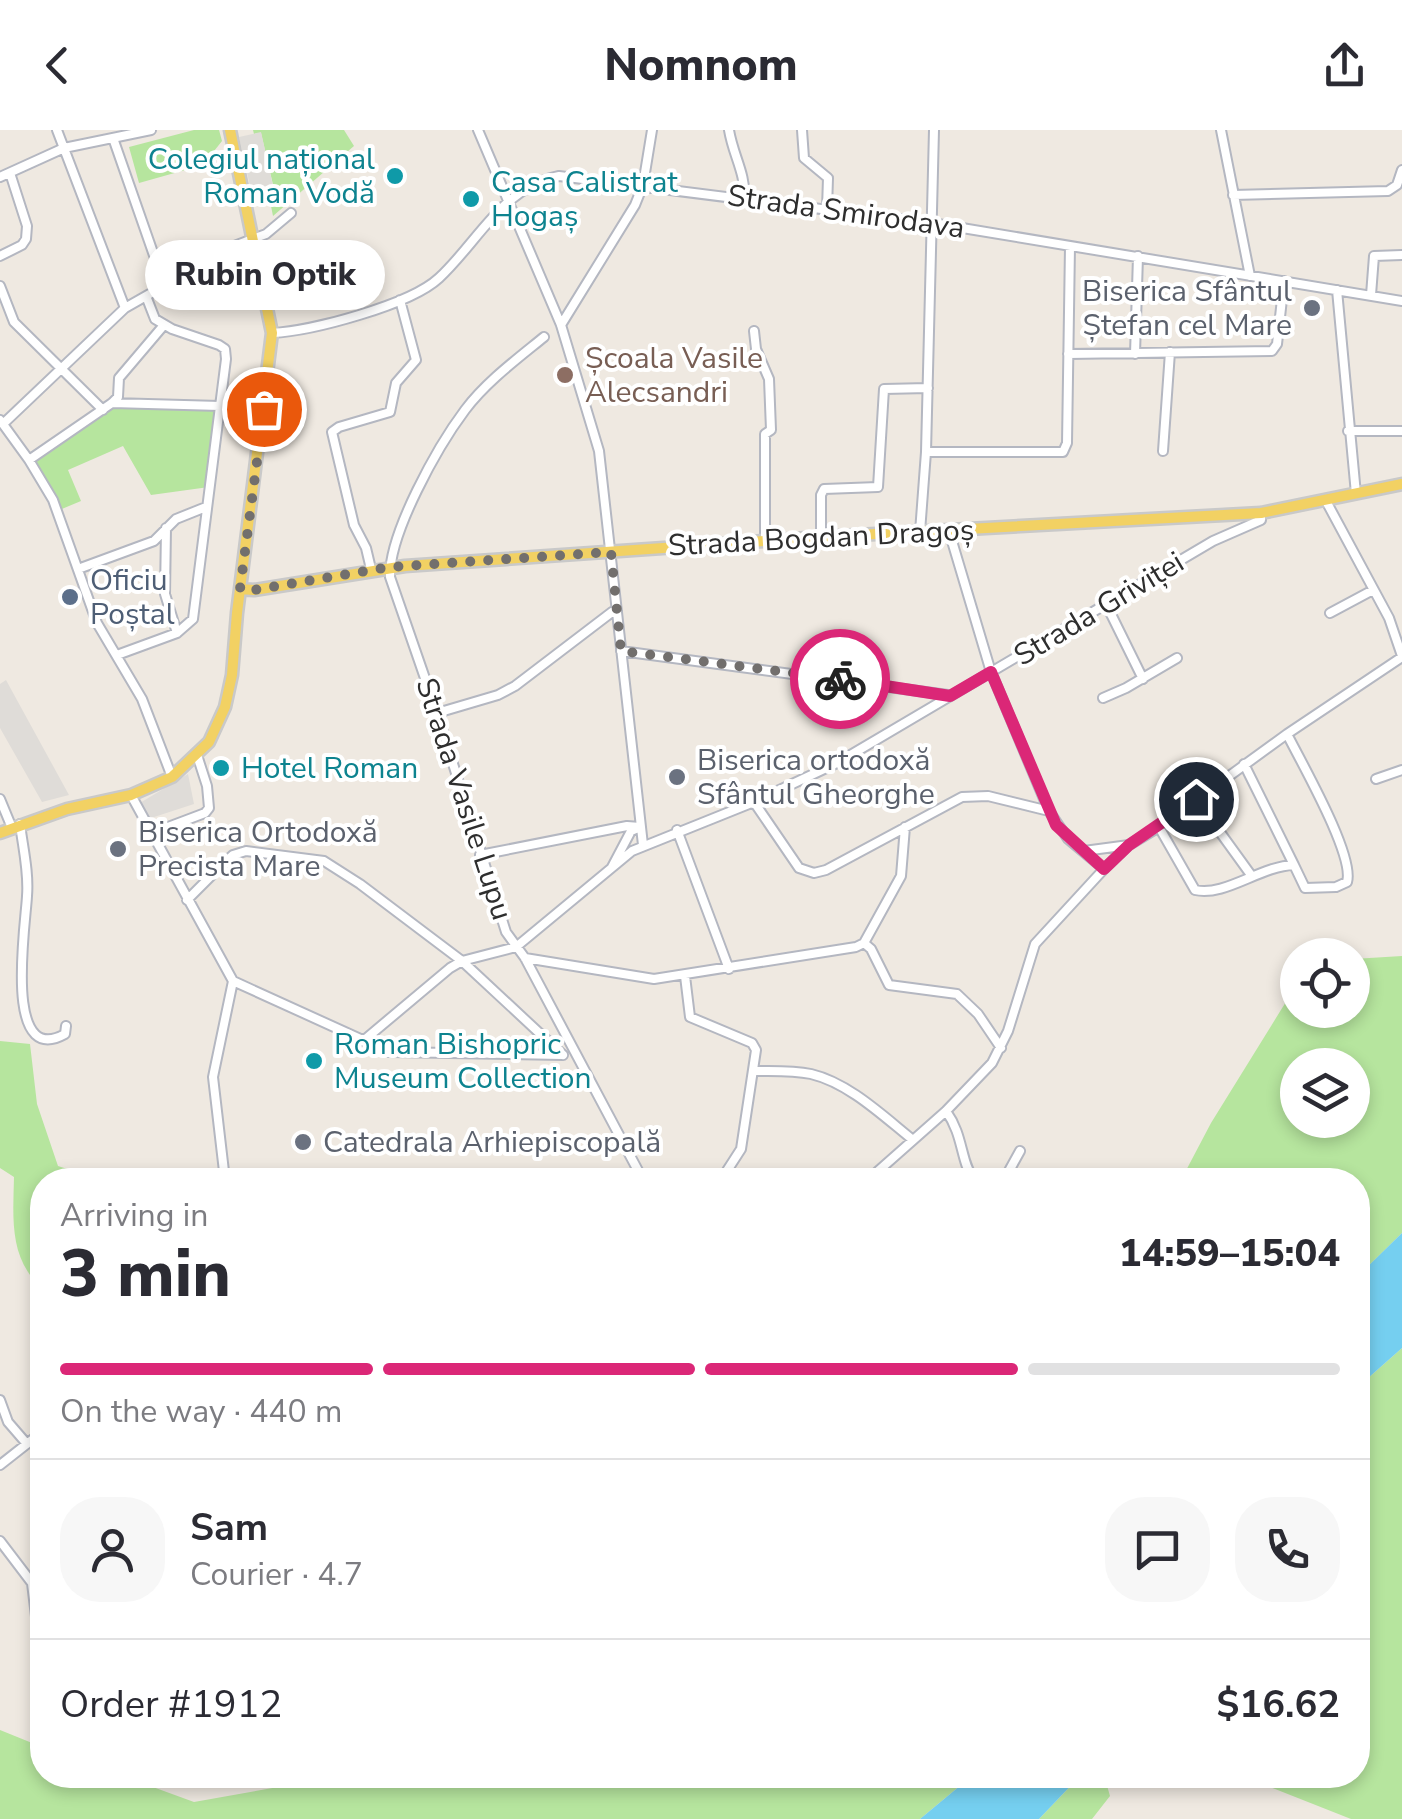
<!DOCTYPE html>
<html lang="en">
<head>
<meta charset="utf-8">
<style>
  :root { --surface:#fff; --page:#f7f7f7; --text:#2b2b33; --muted:#7c7c81; --line:#e1e1e2; --accent:#db2777 }
  body { margin:0; font-family:"Nunito Sans",sans-serif; background:var(--page); color:var(--text); height:100vh; display:flex; flex-direction:column; font-size:38px; white-space:nowrap }
  * { box-sizing:border-box; margin:0 }
  p { font-size:32px; color:var(--muted) }
  .icon { flex:none; width:55px; height:55px; fill:none; stroke:currentColor; stroke-width:2; stroke-linecap:round; stroke-linejoin:round }
  .map { position:relative; flex:1; overflow:hidden }
  .drawer { position:absolute; left:30px; top:1038px; width:1340px; height:620px; display:flex; flex-direction:column; background:var(--surface); border-radius:40px; box-shadow:0 5px 15px #0003 }
  .drawer>* { flex:none }
  .controls { position:absolute; left:1280px; top:808px; display:grid; gap:20px }
  .controls a { display:grid; place-items:center; width:90px; height:90px; border-radius:50%; background:var(--surface); box-shadow:0 5px 15px #0003; font-size:50px }
  .pin { position:absolute; display:grid; place-items:center; width:85px; height:85px; color:#fff; margin:-42px; border:5px solid #fff; border-radius:50%; box-shadow:0 2px 10px #0007 }
  .courier { position:absolute; display:grid; place-items:center; width:100px; height:100px; margin:-50px; border:8px solid #db2777; border-radius:50%; background:#fff; color:#222; box-shadow:0 2px 12px #0007 }
  .bubble { position:absolute; height:70px; border-radius:35px; background:var(--surface); box-shadow:0 5px 15px #0003; font-size:32px; font-weight:800; line-height:70px; text-align:center }
  .overview em { font-style:normal; font-weight:800 }
  .overview div { display:flex; flex-direction:column-reverse }
  .overview { display:flex; align-items:center; justify-content:space-between; height:170px; padding:0 30px }
  h1 { font-size:65px; font-weight:800; line-height:75px }
  .bar { display:grid; grid-template-columns:repeat(4,1fr); gap:15px 10px; align-content:center; height:120px; padding:0 30px }
  .bar i { height:12px; border-radius:8px; background:var(--line) }
  .bar .current { background:var(--accent) }
  .bar p { grid-column:span 4 }
  .line { display:flex; align-items:center; gap:25px; padding:0 30px; border-top:2px solid var(--line) }
  .line div { flex:1 }
  .round { display:grid; place-items:center; flex:none; width:105px; height:105px; border-radius:40px; background:var(--page) }
  header { display:flex; justify-content:space-between; align-items:center; height:130px; padding:0 30px; background:var(--surface); font-size:45px; font-weight:800 }
  .map>svg:first-child { display:block }
  .green { fill:#b6e59e; fill-rule:evenodd }
  .plaza { fill:#dfdcd8 }
  .water { fill:#75cff0 }
  .lines { fill:none; stroke-linecap:round; stroke-linejoin:round }
  .minor-casing { stroke:#b4b7c1; stroke-width:12 }
  .major-casing { stroke:#c9c9c9; stroke-width:15 }
  .minor { stroke:#fff; stroke-width:8 }
  .major { stroke:#f2d163; stroke-width:10 }
  .done { stroke:#726f6d; stroke-width:10; stroke-dasharray:0 18 }
  .route { stroke:#db2777; stroke-width:12 }
  .culture-dot { fill:#0f9aa8; stroke:#fff; stroke-width:4 }
  .worship-dot { fill:#6b7280; stroke:#fff; stroke-width:4 }
  .education-dot { fill:#8d6e63; stroke:#fff; stroke-width:4 }
  .service-dot { fill:#5c6f8a; stroke:#fff; stroke-width:4 }
  .labels { text-anchor:middle; dominant-baseline:central; stroke-width:8; stroke-linejoin:round; paint-order:stroke }
  .culture-label { font-size:30px; fill:#0d838f; stroke:#fff; text-anchor:start }
  .street-label { font-size:30px; fill:#2e2e2e; stroke:#fff }
  .worship-label { font-size:30px; fill:#5b616d; stroke:#fff; text-anchor:start }
  .education-label { font-size:30px; fill:#785e54; stroke:#fff; text-anchor:start }
  .service-label { font-size:30px; fill:#4e5e75; stroke:#fff; text-anchor:start }
</style>
</head>
<body>
<header><svg class="icon" aria-label="back" viewBox="0 0 24 24"><path d="M15 5l-7 7 7 7"/></svg>Nomnom<svg class="icon" aria-label="share" viewBox="0 0 24 24"><path d="M12 15V3M7 8l5-5 5 5M5 13v7h14v-7"/></svg></header>
<div class="map">
<svg width="1402" height="1689" viewBox="0 0 1402 1689">
  <rect width="100%" height="100%" fill="#efe9e1"/>
  <path class="green" d="M194,0H219L222,11L203,35L139,53L129,17Z
    M253,0H344L354,16L273,86L268,61L274,59L261,3L254,4Z
    M112,273L220,276L209,357L151,365L123,316L68,340L81,371L57,381L29,330Z
    M1402,826V1103L1358,1146V1050H1181L1211,993L1297,854L1298,880H1352L1353,829ZM1298,935H1352V990H1298Z
    M0,911L30,914L37,974L58,1036L102,1050H42V1158C9,1129 13,1089 14,1047L0,1038Z
    M1402,1218V1689H1351L1260,1653L1254,1645H1358V1257Z
    M0,1600L42,1617V1645H120L194,1672L346,1645H973L920,1689H0Z
    M1081,1645H1104L1110,1666L1092,1689H1039Z"/>
  <path class="plaza" d="M261,2L274,60L252,65L239,7Z
    M6,550L12,561L69,665L42,672L0,598V554Z
    M188,644L194,674L148,689L140,673Z"/>
  <path class="water" d="M1402,1103V1218L1358,1257V1146Z
    M973,1645H1081L1039,1689H920Z"/>
  <g class="lines">
    <defs>
      <path id="minor" d="M57,0L125,178
        M478,0L561,195L599,321L643,715
        M729,0C733,25 746,44 744,67
        M802,0L804,28L828,48L827,79
        M1221,0L1250,146
        M113,8L165,157
        M0,47L64,18L151,0
        M1233,65L1388,61L1397,55L1402,40
        M0,126L22,115L26,109L27,96L10,43
        M0,156L14,192L103,280
        M1337,160L1356,364
        M1371,165L1374,126L1402,125
        M561,195L635,75L643,55L652,0
        M754,201L756,219L769,249L771,300L765,304V411
        M272,203C312,201 410,175 439,148C479,111 502,57 559,46L932,93L1402,171
        M544,207C517,229 486,252 465,280C438,316 389,403 390,447L437,583L506,802L525,828L643,1050
        M1068,224L1272,221L1277,214L1284,151
        M1135,224L1138,126
        M112,273L220,276
        M0,290L29,330L53,370L97,493L142,569L172,647
        M3,294L125,178L234,116L266,104L291,83
        M1348,301H1402
        M1163,321L1170,222
        M926,322H1063L1067,313L1070,116
        M29,330L112,273L118,267L119,248L164,195
        M1326,371L1389,488L1402,526
        M166,398L165,464L177,503
        M949,401L991,542L1049,681L1068,709L1104,739
        M920,402L926,322L934,0
        M821,407V365L824,359L878,357L884,259L928,258
        M78,439L154,411L176,389L206,377
        M371,439L366,418L354,395L332,302L339,297L390,282L396,253L416,230L400,170
        M1107,476L1143,549
        M1330,483L1373,460
        M621,521L948,565
        M117,525L177,503L193,489L226,229L225,219L219,215L172,199L155,189L146,166
        M1103,568L1126,558L1177,528
        M437,583L498,565L515,556L612,482L617,481
        M1244,634L1294,735
        M1376,649L1402,640
        M131,665L233,851L213,947L225,1050
        M0,669L12,698
        M1196,669L1251,745
        M754,672L799,738L814,743L826,740L962,667L988,666L1049,681
        M20,694C23,718 29,742 27,766C26,792 2,939 65,904L66,896
        M1159,697L1195,760C1225,767 1260,736 1294,735L1305,758L1336,757L1347,752C1355,726 1301,632 1287,604
        M677,700L729,839
        M152,703L205,683L209,678L207,656L197,625
        M1084,721L1129,715
        M480,725L627,696L640,697
        M612,737L631,701L640,697
        M187,770L223,734L233,725L246,721L324,731L360,754L462,831L563,925
        M864,813L871,819L889,855L957,864L978,884L1001,918
        M525,828L654,849L856,817L864,813L901,746L905,697
        M685,846L690,887L752,913L756,920L741,1019L721,1050
        M233,851L389,922L563,925
        M363,911L450,838L462,831L516,817L632,721L754,672L837,633L1213,411L1261,390V383
        M754,941C772,941 792,940 811,944C849,953 883,986 913,1010
        M946,981C964,1006 960,1031 974,1050
        M868,1050L946,981L992,933L1008,901L1035,814L1104,739L1129,715L1159,697L1287,604L1402,527
        M1004,1050L1020,1021
        M0,1270L8,1292L27,1314
        M0,1335L42,1302
        M0,1411L32,1453L42,1537"/>
      <path id="major" d="M240,459L254,460L405,436L821,407L1261,383L1402,354
        M0,703L67,679L131,665L172,647L209,612L225,577L232,545L237,483L272,203L230,0"/>
    </defs>
    <use href="#minor" class="minor-casing"/>
    <use href="#major" class="major-casing"/>
    <use href="#minor" class="minor"/>
    <use href="#major" class="major"/>
  </g>
  <g class="lines">
    <path class="done" d="M264,279L240,459L254,460L390,437L611,422L621,521L840,549"/>
    <path class="route" d="M840,549L950,566L991,542L1056,695L1104,739L1129,715L1196,669"/>
  </g>
  <g class="culture-dot">
    <circle cx="395" cy="46" r="10"/>
    <circle cx="471" cy="69" r="10"/>
    <circle cx="221" cy="638" r="10"/>
    <circle cx="314" cy="931" r="10"/>
  </g>
  <g class="worship-dot">
    <circle cx="1312" cy="178" r="10"/>
    <circle cx="677" cy="647" r="10"/>
    <circle cx="118" cy="719" r="10"/>
    <circle cx="303" cy="1012" r="10"/>
  </g>
  <circle class="education-dot" cx="565" cy="245" r="10"/>
  <circle class="service-dot" cx="70" cy="467" r="10"/>
  <g class="labels">
    <g class="culture-label">
      <text x="375" y="29" text-anchor="end">Colegiul național<tspan x="375" dy="34">Roman Vodă</tspan></text>
      <text x="491" y="52">Casa Calistrat<tspan x="491" dy="34">Hogaș</tspan></text>
      <text x="241" y="638">Hotel Roman</text>
      <text x="334" y="914">Roman Bishopric<tspan x="334" dy="34">Museum Collection</tspan></text>
    </g>
    <g class="street-label">
      <text transform="translate(846 82) rotate(8)">Strada Smirodava</text>
      <text transform="translate(821 408) rotate(-3)">Strada Bogdan Dragoș</text>
      <text transform="translate(1099 479) rotate(-31)">Strada Griviței</text>
      <text transform="translate(464 669) rotate(72)">Strada Vasile Lupu</text>
    </g>
    <g class="worship-label">
      <text x="1292" y="161" text-anchor="end">Biserica Sfântul<tspan x="1292" dy="34">Ștefan cel Mare</tspan></text>
      <text x="697" y="630">Biserica ortodoxă<tspan x="697" dy="34">Sfântul Gheorghe</tspan></text>
      <text x="138" y="702">Biserica Ortodoxă<tspan x="138" dy="34">Precista Mare</tspan></text>
      <text x="323" y="1012">Catedrala Arhiepiscopală</text>
    </g>
    <g class="education-label">
      <text x="585" y="228">Școala Vasile<tspan x="585" dy="34">Alecsandri</tspan></text>
    </g>
    <g class="service-label">
      <text x="90" y="450">Oficiu<tspan x="90" dy="34">Poștal</tspan></text>
    </g>
  </g>
</svg>
<div class="controls">
<a><svg class="icon" aria-label="locate" viewBox="0 0 24 24"><circle cx="12" cy="12" r="6"/><path d="M12 2v4M12 18v4M2 12h4M18 12h4"/></svg></a>
<a><svg class="icon" aria-label="layers" viewBox="0 0 24 24"><path d="M12 4l9 5-9 5-9-5zM3 14l9 5 9-5"/></svg></a>
</div>
<div class="pin" style="left:264px;top:279px;background:#ea580c"><svg class="icon" aria-label="bag" viewBox="0 0 24 24"><path d="M5 8h14l-1 12H6zM9 8a3 3 0 0 1 6 0"/></svg></div>
<div class="pin" style="left:1196px;top:669px;background:#1f2937"><svg class="icon" aria-label="home" viewBox="0 0 24 24"><path d="M3 11l9-7 9 7M6 9v11h12V9"/></svg></div>
<div class="courier" style="left:840px;top:549px"><svg class="icon" aria-label="bike" viewBox="0 0 24 24"><circle cx="6" cy="16" r="4"/><circle cx="18" cy="16" r="4"/><path d="M6 16l4-8h5l3 8M10 8l3 8H6M13 5h3"/></svg></div>
<div class="bubble" style="left:145px;top:110px;width:240px">Rubin Optik</div>
<section class="drawer">
<div class="overview"><div><h1>3 min</h1><p>Arriving in</p></div><em>14:59–15:04</em></div>
<div class="bar"><i class="current"></i><i class="current"></i><i class="current"></i><i></i><p>On the way · 440 m</p></div>
<div class="line" style="height:180px"><a class="round"><svg class="icon" aria-label="person" viewBox="0 0 24 24"><circle cx="12" cy="8" r="4"/><path d="M4 21q1-7 8-7t8 7"/></svg></a><div><b>Sam</b><p>Courier · 4.7</p></div><a class="round"><svg class="icon" aria-label="chat" viewBox="0 0 24 24"><path d="M4 5h16v11H9l-5 4z"/></svg></a><a class="round"><svg class="icon" aria-label="phone" viewBox="0 0 24 24"><path d="M5 4h4l2 5-3 2q2 4 5 5l2-3 5 2v4C11 20 4 13 5 4z"/></svg></a></div>
<div class="line" style="height:130px"><div>Order #1912</div><b>$16.62</b></div>
</section>
</div>
</body>
</html>
